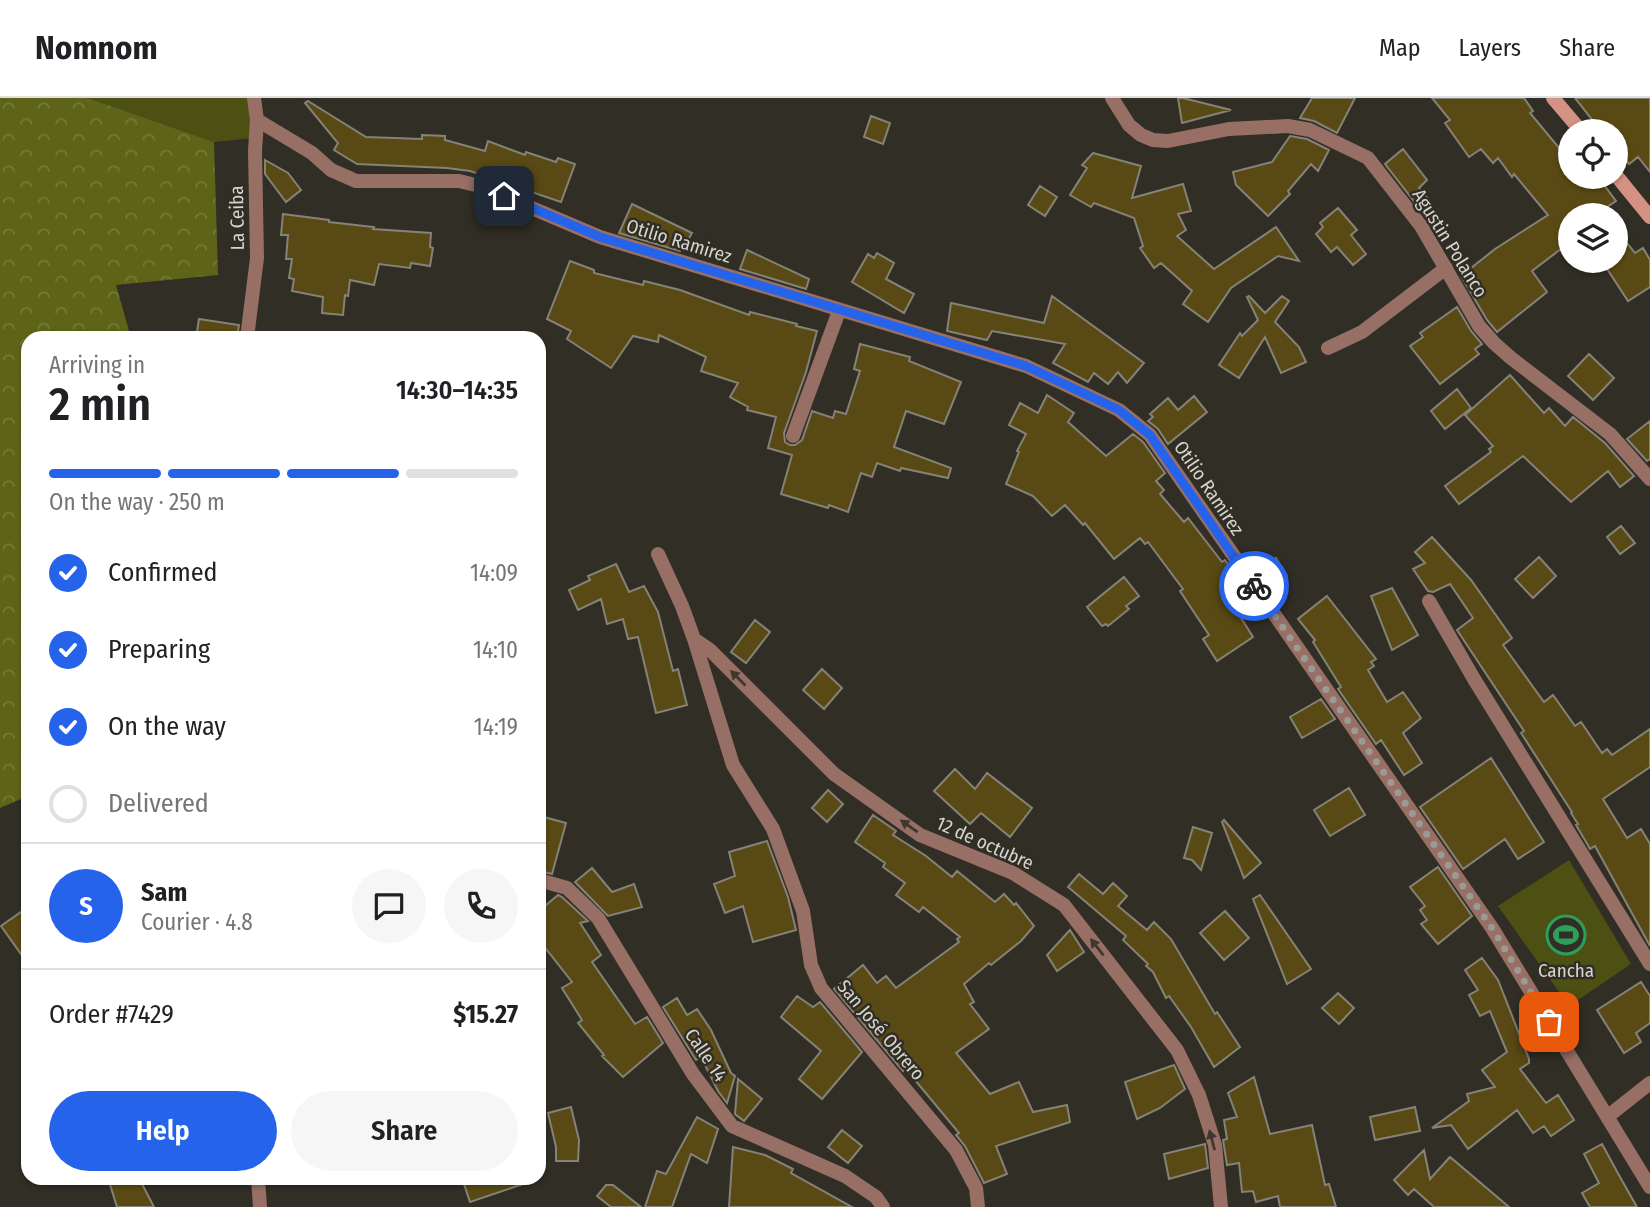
<!DOCTYPE html>
<html lang="en">
<head>
<meta charset="utf-8">
<style>
  :root { --surface:#fff; --page:#f6f6f6; --text:#202124; --muted:#757577; --line:#e0e0e0; --accent:#2563eb }
  body { margin:0; font-family:"Fira Sans Condensed",sans-serif; background:var(--page); color:var(--text); height:100vh; display:flex; flex-direction:column; font-size:26px; white-space:nowrap }
  * { box-sizing:border-box; margin:0 }
  p { font-size:23px; color:var(--muted) }
  .icon { flex:none; width:38px; height:38px; fill:none; stroke:currentColor; stroke-width:2; stroke-linecap:round; stroke-linejoin:round }
  .map { position:relative; flex:1; overflow:hidden }
  .side { position:absolute; left:21px; top:233px; width:525px; height:854px; display:flex; flex-direction:column; background:var(--surface); border-radius:21px; box-shadow:0 2px 5px #0004 }
  .side>* { flex:none }
  .fabs { position:absolute; left:1558px; top:21px; display:grid; gap:14px }
  .fabs a { display:grid; place-items:center; width:70px; height:70px; border-radius:50%; background:var(--surface); box-shadow:0 2px 5px #0004; font-size:35px }
  .pin { position:absolute; display:grid; place-items:center; width:60px; height:60px; color:#fff; margin:-30px; border-radius:14px; box-shadow:0 4px 10px #0006 }
  .courier { position:absolute; display:grid; place-items:center; width:70px; height:70px; margin:-35px; border:5px solid #2563eb; border-radius:50%; background:#fff; color:#222; box-shadow:0 2px 9px #0007 }
  .headline em { font-style:normal; font-weight:600 }
  .headline div { display:flex; flex-direction:column-reverse }
  .headline { display:flex; align-items:center; justify-content:space-between; height:119px; padding:0 28px }
  h1 { font-size:46px; font-weight:600; line-height:52px }
  .bar { display:grid; grid-template-columns:repeat(4,1fr); gap:10px 7px; align-content:center; height:84px; padding:0 28px }
  .bar i { height:9px; border-radius:5px; background:var(--line) }
  .bar .on { background:var(--accent) }
  .bar p { grid-column:span 4 }
  .line { display:flex; align-items:center; gap:18px; padding:0 28px; border-top:2px solid var(--line) }
  .line div { flex:1 }
  .round { display:grid; place-items:center; flex:none; width:74px; height:74px; border-radius:37px; background:var(--page) }
  ol { padding:0 28px; list-style:none }
  li { display:flex; align-items:center; gap:21px; height:77px }
  li p { margin-inline-start:auto }
  li .icon { padding:7px; border-radius:50%; background:var(--accent); color:#fff; stroke-width:4 }
  li:last-child { color:var(--muted) }
  li i { width:38px; height:38px; border:4px solid var(--line); border-radius:50% }
  .action { display:flex; gap:14px; margin-top:auto; padding:14px 28px }
  .action a { flex:1; height:80px; border-radius:42px; background:var(--accent); color:#fff; font-size:28px; font-weight:600; line-height:80px; text-align:center }
  .action a+a { background:var(--page); color:var(--text) }
  header { display:flex; align-items:center; gap:42px; box-sizing:border-box; height:98px; padding:0 35px; background:var(--surface); border-bottom:2px solid var(--line) }
  header strong { font-size:33px }
  nav { display:flex; gap:38px; margin-inline-start:auto; font-size:24px }
  .map>svg:first-child { display:block }
  .grass { fill:#4c5113 }
  .forest { fill:url(#forest-crowns) }
  .building { fill:#594914; stroke:#858277; stroke-width:2 }
  .lines { fill:none; stroke-linecap:round; stroke-linejoin:round }
  .lane { stroke:#986f65; stroke-width:14 }
  .street { stroke:#986f65; stroke-width:14 }
  .secondary { stroke:#d39283; stroke-width:14 }
  .oneway { fill:#40382f }
  .done { stroke:#9c9a94; stroke-width:7; stroke-dasharray:0 12.6 }
  .route { stroke:#2563eb; stroke-width:9 }
  .labels { text-anchor:middle; dominant-baseline:central; stroke-width:5; stroke-linejoin:round; paint-order:stroke }
  .street-label { font-size:19px; fill:#d6d4cf; stroke:#312e25 }
  .poi-label { font-size:19px; fill:#d6d4cf; stroke:#312e25 }
</style>
</head>
<body>
<header>
<strong>Nomnom</strong>
<nav><a>Map</a><a>Layers</a><a>Share</a></nav>
</header>
<div class="map">
<svg width="1650" height="1109" viewBox="0 0 1650 1109">
  <defs>
    <pattern id="forest-crowns" width="20" height="18" patternUnits="userSpaceOnUse" patternTransform="scale(1.75)"><rect width="20" height="18" fill="#5e6417"/><path d="M2 6a3 3 0 1 1 6 0M12 15a3 3 0 1 1 6 0" fill="none" stroke="#747938"/></pattern>
  </defs>
  <rect width="100%" height="100%" fill="#312e25"/>
  <path class="grass" d="M88,0H248L263,39L214,44Z
    M1569,762L1631,866L1569,908L1498,808Z"/>
  <path class="forest" d="M0,0H88L214,44L218,177L116,187L131,240H28V698L0,710Z"/>
  <path class="building" d="M1178,0H1183L1231,12L1182,25Z
    M1312,0H1355L1337,35L1314,23L1300,20Z
    M1432,0H1524L1533,13L1530,15L1570,63V79H1598L1616,103L1595,117H1570V144L1532,173L1547,194L1497,234L1487,222L1461,178L1495,151L1548,117L1514,76L1512,79L1498,60L1493,65L1481,51L1469,59L1445,25L1450,22Z
    M1575,0H1650V74L1638,59L1629,66L1615,48V33H1601Z
    M308,3L366,39L422,41V37L445,38V42L485,53L488,43L525,57L526,54L556,64L558,60L575,66L561,104L470,73L447,70L357,66L334,52L338,45L305,5Z
    M871,18L890,25L883,46L864,39Z
    M1290,38L1307,41L1329,52L1318,73L1311,66L1288,93L1290,96L1268,118L1236,87L1233,74L1272,64Z
    M1403,51L1427,82L1419,90L1429,102L1420,111L1385,66Z
    M1093,55L1141,68L1132,100L1183,86L1191,113L1178,116L1186,132L1177,138L1214,171L1276,129L1299,163L1278,158L1231,190L1208,224L1183,206L1192,193L1161,165L1154,170L1140,150L1143,148L1134,120L1094,105L1091,109L1070,97L1087,70L1082,67Z
    M265,62L288,75L301,92L286,104L265,76Z
    M1040,88L1057,99L1045,118L1028,107Z
    M632,106L692,135L683,151L681,150L680,153L619,135Z
    M1338,110L1357,132L1351,137L1366,156L1353,167L1337,149L1331,154L1316,136L1323,129L1320,125Z
    M283,116L329,122V124L374,129L373,131L431,135L430,149L433,150L430,168L411,165L410,170L379,166L374,187L350,182L348,198L345,197L343,217L322,215L323,199L292,193L294,181L289,180L292,161H286L288,137H281Z
    M1623,140L1635,155L1643,150L1650,162V189L1628,203L1602,163H1615V147Z
    M747,152L809,181L806,191L740,171Z
    M877,155L894,165L886,181L914,196L904,215L852,184L868,156L874,160Z
    M570,163L594,172V175L643,187L644,183L680,192L749,217L750,214L797,226L796,228L817,233L806,274L784,335L785,344L790,347H795L802,342L812,313L833,320L835,313L846,316L860,273L854,271L860,246L910,259L909,263L961,284L944,326L906,313L894,349L951,370L948,380L901,370L900,373L877,365L872,379L861,375L848,414L829,407L828,410L781,396L792,357L768,350L776,319L747,312L748,309L730,299L738,285L701,273L706,259L659,237L658,244L633,238L611,270L567,241L571,233L547,221Z
    M1052,198L1144,265L1127,285L1118,274L1108,286L1094,275L1088,284L1053,265L1065,246L992,233L987,242L947,233L951,205L1044,225Z
    M1249,198L1265,215L1282,198L1289,203L1275,224L1299,249L1306,264L1281,275L1265,239L1239,280L1219,267L1240,235L1242,238L1258,222L1247,199Z
    M1457,209L1471,233L1482,246L1475,251L1479,256L1440,286L1410,248L1423,239L1420,235Z
    M199,221L239,227L237,240H196Z
    M1589,256L1614,280L1593,302L1568,278Z
    M1510,277L1544,315L1549,310L1565,328L1573,319L1605,345L1634,378L1620,389L1608,373L1571,404L1523,358L1459,406L1445,388L1491,354L1489,351L1493,348L1465,317Z
    M1457,291L1471,310L1445,331L1431,313Z
    M1047,297L1074,315L1068,324L1106,358L1133,336L1143,344L1165,375L1156,383L1164,392L1160,396L1184,424L1188,420L1222,464L1225,462L1249,496L1233,507L1253,539L1217,563L1203,541L1209,537L1180,493L1183,491L1148,444L1145,446L1140,440L1114,461L1085,425L1083,427L1065,407L1052,418L1033,398L1006,386L1019,354L1017,353L1026,336L1009,327L1020,305L1038,315Z
    M1194,298L1207,314L1168,346L1158,331L1148,323L1153,319L1150,316L1168,300L1178,312Z
    M1650,323V361L1647,363L1627,341Z
    M1621,428L1635,445L1620,456L1607,439Z
    M1432,439L1471,482L1512,540L1503,547L1544,604L1553,597L1575,628L1581,624L1602,655L1607,651L1612,657L1650,631V669L1603,701L1627,740L1641,731L1650,746V848L1595,748L1590,751L1589,749L1576,727L1578,726L1571,715L1572,714L1521,635L1524,633L1457,532L1473,520L1450,486L1433,494L1428,493L1413,471L1425,465L1415,454Z
    M1539,459L1556,478L1533,500L1515,481Z
    M1276,460L1287,478L1271,489L1259,471Z
    M616,466L629,494L644,488L658,514L673,573L678,571L687,607L656,615L638,539L628,541L623,521L607,526L601,501L578,512L569,492L590,482L588,478Z
    M1124,479L1139,498L1126,508L1129,511L1108,528L1106,526L1102,528L1087,509Z
    M1392,490L1418,537L1392,552L1371,498Z
    M1327,498L1376,561L1371,564L1374,568L1368,572L1387,604L1403,594L1421,620L1403,635L1422,665L1404,677L1381,642L1376,646L1338,591L1341,589L1313,544L1315,542L1298,521Z
    M755,522L770,534L746,565L731,554Z
    M822,571L842,590L824,611L803,592Z
    M1321,601L1335,621L1302,640L1290,619Z
    M1491,660L1544,744L1518,761L1505,741L1463,771L1420,709Z
    M955,671L975,691L987,675L1032,710L1010,739L981,715L970,726L934,693Z
    M1349,690L1365,717L1330,738L1314,712Z
    M828,692L843,706L827,724L812,710Z
    M873,717L896,733L893,737L926,758L952,779L957,773L995,804L1004,796L1014,807L1016,805L1034,828L1021,843L991,867L989,865L964,886L974,904L970,906L989,931L956,955L990,996L1019,984L1033,1014L1067,1007L1070,1024L996,1048L1007,1076L984,1085L965,1048L956,1037L959,1035L905,970L903,973L834,891L863,867L877,885L886,878L896,890L959,844L957,841L960,839L923,809L919,814L896,797L905,785L883,769L885,765L855,744Z
    M544,719L566,725L552,776L539,773V738Z
    M1224,722L1261,765L1244,780L1222,724Z
    M1193,729L1212,735L1201,772L1192,762L1184,760Z
    M767,743L788,799L796,832L753,844L743,808L725,815L714,786L735,778L729,754Z
    M1438,769L1472,818L1438,846L1421,826L1427,822L1420,812L1425,808L1410,789Z
    M592,770L612,794L634,786L642,809L608,818L575,784Z
    M1079,776L1103,796L1113,785L1127,798L1118,808L1147,832L1154,824L1171,841L1215,916L1217,914L1240,949L1214,969L1191,929L1169,898L1166,900L1153,874L1146,868L1148,866L1123,842L1126,838L1068,789Z
    M558,797L562,799L588,823L580,825L601,857L592,864L635,926L647,919L663,945L623,979L602,958L604,957L578,925L582,922L562,890L572,884L539,842V813Z
    M1260,797L1311,871L1287,886L1253,801Z
    M28,809V866L1,828Z
    M1225,813L1249,840L1224,862L1200,835Z
    M1070,832L1084,854L1057,873L1047,857Z
    M1482,860L1498,882L1529,961V965L1520,971L1546,1005L1558,997L1574,1022L1551,1038L1544,1028L1533,1035L1517,1012L1468,1051L1451,1027L1432,1030L1469,1003L1467,996L1495,989L1482,972L1507,954L1490,913L1480,918L1469,897L1478,892L1465,872Z
    M1641,884L1650,898V925L1636,935L1641,944L1624,955L1597,912Z
    M1338,895L1354,910L1339,926L1322,910Z
    M797,898L813,909L820,904L862,954L822,1001L799,981L821,953L781,919Z
    M677,900L687,917L697,911L711,932L731,975L735,978L727,1005L718,993L701,959L696,962L663,909Z
    M1174,967L1185,991L1160,1010L1137,1021L1125,984Z
    M1254,979L1270,1036L1312,1027L1325,1087L1329,1086L1336,1109H1280L1278,1098L1256,1104L1253,1093L1242,1094L1239,1065L1227,1067L1223,1042L1227,1041L1224,1022L1237,1019L1228,995Z
    M738,981L762,1001L744,1023L735,1016Z
    M571,1009L579,1042L578,1063H556V1049L548,1015Z
    M1415,1009L1420,1033L1375,1042L1370,1019Z
    M697,1019L718,1031L707,1065L691,1056L672,1109H645L657,1073L666,1076Z
    M842,1032L862,1048L848,1065L828,1049Z
    M1205,1046L1208,1070L1169,1081L1164,1056Z
    M1602,1046L1620,1079L1637,1109H1590L1582,1095L1599,1085L1584,1056Z
    M733,1049L765,1057L793,1071L791,1075L852,1109H729Z
    M1424,1052L1430,1081L1450,1059L1509,1109H1434L1414,1091L1408,1097L1394,1082Z
    M108,1080H139L154,1109H117Z
    M462,1080H531L532,1083L470,1104Z
    M606,1087H613L641,1109H611L597,1098Z"/>
  <g class="lines">
    <path class="lane" d="M1328,250L1362,234L1446,170
      M793,338L839,213"/>
    <path class="street" d="M1112,0L1129,27L1141,37L1153,42L1168,43L1229,31L1288,28L1310,32L1368,60L1421,128L1479,228L1494,245L1511,260L1610,336L1650,381
      M257,22L312,55L331,72L356,83H459L480,88L600,139L1026,268L1119,312L1150,337L1492,830L1650,1089
      M247,240L257,160L255,53L257,22L254,0
      M658,456L682,508L694,541L733,667L773,731L803,813L811,867L821,890L956,1052L976,1090L978,1109
      M1429,503L1474,581L1650,866
      M694,541L710,552L834,676L920,737L1013,775L1064,807L1177,952L1199,997L1215,1047L1221,1109
      M539,782L567,790L598,820L693,976L732,1028L845,1078L876,1099L883,1109
      M1607,1019L1650,985
      M258,1080L260,1109"/>
    <path class="secondary" d="M1553,0L1581,33
      M1615,76L1650,119"/>
  </g>
  <defs><path id="oneway-solid" d="M-6-.8H1V-3.2L6.5 0L1 3.2V.8H-6Z" transform="scale(1.75)"/></defs>
  <g class="oneway">
    <use href="#oneway-solid" transform="translate(738 580) rotate(-135)"/>
    <use href="#oneway-solid" transform="translate(909 728) rotate(-145)"/>
    <use href="#oneway-solid" transform="translate(1097 849) rotate(-128)"/>
    <use href="#oneway-solid" transform="translate(1212 1042) rotate(-105)"/>
  </g>
  <g class="lines">
    <path class="done" d="M1254,488L1492,830L1549,924"/>
    <path class="route" d="M504,98L600,139L1026,268L1119,312L1150,337L1254,488"/>
  </g>
  <defs>
    <symbol id="stadium-ring" viewBox="-11 -11 22 22"><circle r="9.5" fill="#312e25" stroke="#2e9e5b" stroke-width="1.5"/><path d="M0-5a6.5 5 0 1 0 0 10a6.5 5 0 1 0 0-10ZM-3.5-1.8h7v3.6h-7Z" fill="#2e9e5b"/></symbol>
  </defs>
  <g fill-rule="evenodd">
    <use href="#stadium-ring" x="1544" y="815" width="44" height="44"/>
  </g>
  <g class="labels">
    <g class="street-label">
      <text transform="translate(237 120) rotate(-91)">La Ceiba</text>
      <text transform="translate(679 143) rotate(17)">Otilio Ramirez</text>
      <text transform="translate(1450 145) rotate(58)">Agustin Polanco</text>
      <text transform="translate(1209 390) rotate(56)">Otilio Ramirez</text>
      <text transform="translate(985 745) rotate(24)">12 de octubre</text>
      <text transform="translate(881 932) rotate(50)">San José Obrero</text>
      <text transform="translate(706 957) rotate(56)">Calle 14</text>
    </g>
    <g class="poi-label">
      <text x="1566" y="872">Cancha</text>
    </g>
  </g>
</svg>
<div class="fabs">
<a><svg class="icon" aria-label="locate" viewBox="0 0 24 24"><circle cx="12" cy="12" r="6"/><path d="M12 2v4M12 18v4M2 12h4M18 12h4"/></svg></a>
<a><svg class="icon" aria-label="layers" viewBox="0 0 24 24"><path d="M12 4l9 5-9 5-9-5zM3 14l9 5 9-5"/></svg></a>
</div>
<div class="pin" style="left:1549px;top:924px;background:#ea580c"><svg class="icon" aria-label="bag" viewBox="0 0 24 24"><path d="M5 8h14l-1 12H6zM9 8a3 3 0 0 1 6 0"/></svg></div>
<div class="pin" style="left:504px;top:98px;background:#1f2937"><svg class="icon" aria-label="home" viewBox="0 0 24 24"><path d="M3 11l9-7 9 7M6 9v11h12V9"/></svg></div>
<div class="courier" style="left:1254px;top:488px"><svg class="icon" aria-label="bike" viewBox="0 0 24 24"><circle cx="6" cy="16" r="4"/><circle cx="18" cy="16" r="4"/><path d="M6 16l4-8h5l3 8M10 8l3 8H6M13 5h3"/></svg></div>
<section class="side">
<div class="headline"><div><h1>2 min</h1><p>Arriving in</p></div><em>14:30–14:35</em></div>
<div class="bar"><i class="on"></i><i class="on"></i><i class="on"></i><i></i><p>On the way · 250 m</p></div>
<ol>
<li><svg class="icon" aria-label="check" viewBox="0 0 24 24"><path d="M5 12l5 5 9-10"/></svg>Confirmed<p>14:09</p></li>
<li><svg class="icon" aria-label="check" viewBox="0 0 24 24"><path d="M5 12l5 5 9-10"/></svg>Preparing<p>14:10</p></li>
<li><svg class="icon" aria-label="check" viewBox="0 0 24 24"><path d="M5 12l5 5 9-10"/></svg>On the way<p>14:19</p></li>
<li><i></i>Delivered</li>
</ol>
<div class="line" style="height:126px"><b class="round" style="background:var(--accent);color:#fff">S</b><div><b>Sam</b><p>Courier · 4.8</p></div><a class="round"><svg class="icon" aria-label="chat" viewBox="0 0 24 24"><path d="M4 5h16v11H9l-5 4z"/></svg></a><a class="round"><svg class="icon" aria-label="phone" viewBox="0 0 24 24"><path d="M5 4h4l2 5-3 2q2 4 5 5l2-3 5 2v4C11 20 4 13 5 4z"/></svg></a></div>
<div class="line" style="height:91px"><div>Order #7429</div><b>$15.27</b></div>
<div class="action"><a>Help</a><a>Share</a></div>
</section>
</div>
</body>
</html>
